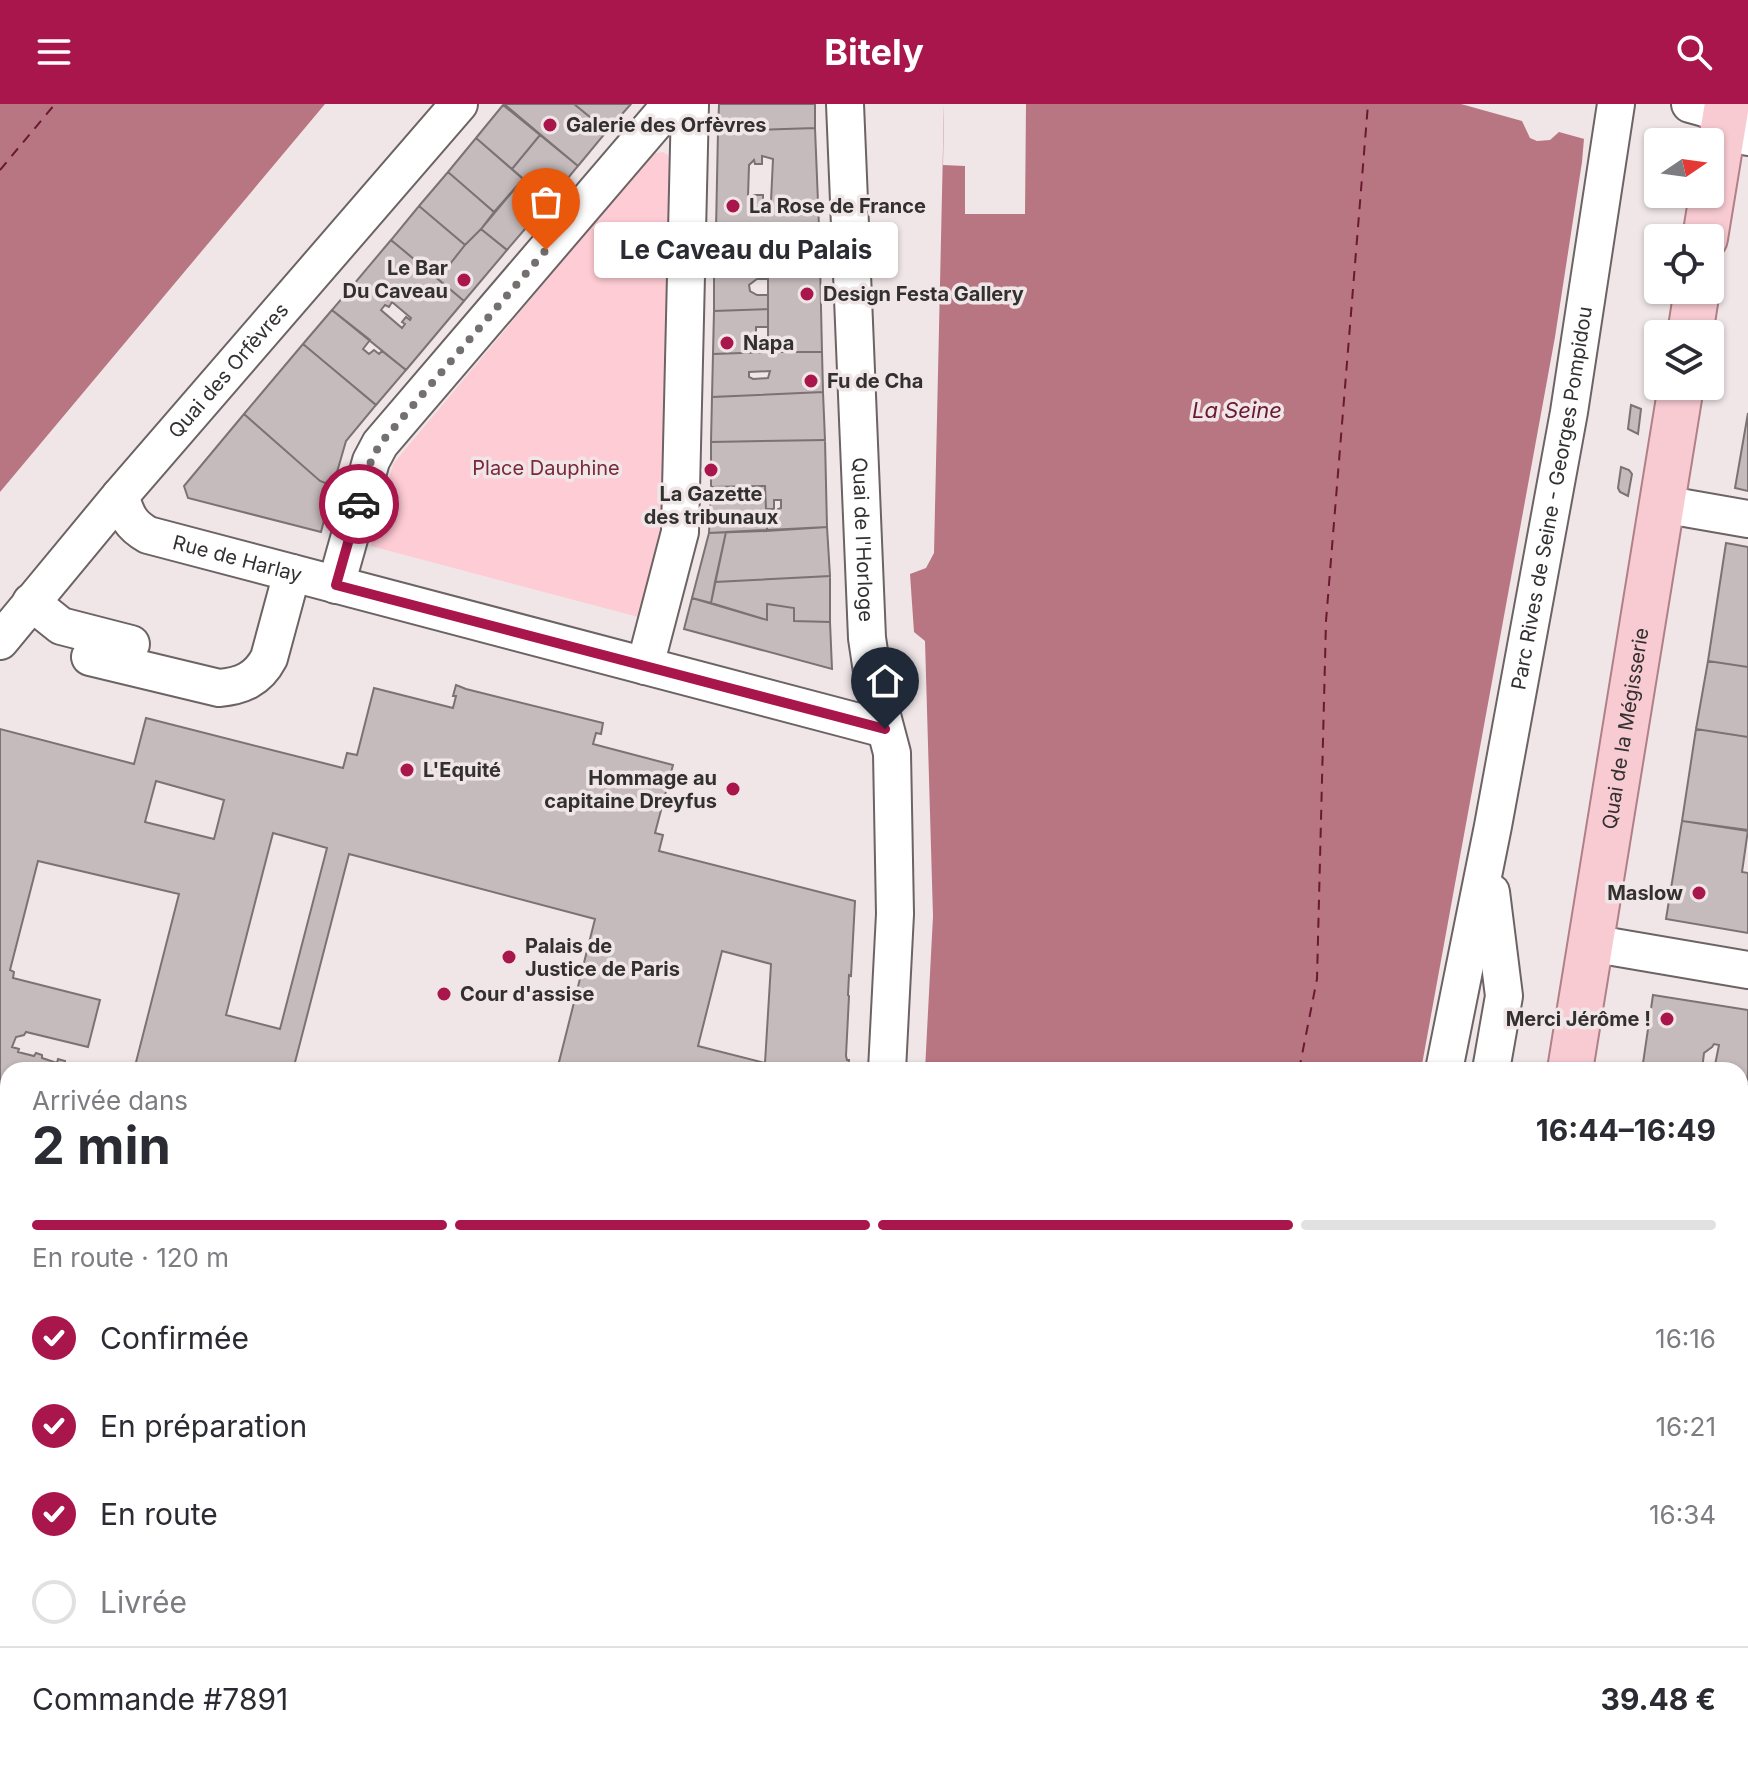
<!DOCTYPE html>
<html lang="fr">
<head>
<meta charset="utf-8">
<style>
  :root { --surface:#fff; --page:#f2f2f3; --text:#2b2b33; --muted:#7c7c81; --line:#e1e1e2; --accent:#a9164c }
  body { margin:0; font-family:Inter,sans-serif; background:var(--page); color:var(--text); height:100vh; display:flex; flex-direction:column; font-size:30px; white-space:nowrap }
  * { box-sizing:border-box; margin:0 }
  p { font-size:26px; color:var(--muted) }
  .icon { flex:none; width:44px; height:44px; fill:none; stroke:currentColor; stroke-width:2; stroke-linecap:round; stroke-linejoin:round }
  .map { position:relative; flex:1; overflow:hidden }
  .side { position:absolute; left:0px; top:958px; width:1748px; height:704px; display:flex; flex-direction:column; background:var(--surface); border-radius:24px 24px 0 0; box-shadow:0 2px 6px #0004 }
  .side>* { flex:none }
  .needle { width:52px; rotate:77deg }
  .tools { position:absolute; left:1644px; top:24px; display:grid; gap:16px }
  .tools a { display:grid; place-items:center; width:80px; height:80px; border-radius:8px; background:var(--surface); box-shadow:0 2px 6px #0004; font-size:40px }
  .pin { position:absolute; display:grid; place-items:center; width:68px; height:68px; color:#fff; margin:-82px -34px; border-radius:50% 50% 50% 0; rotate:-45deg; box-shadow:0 0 8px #0007 }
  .pin .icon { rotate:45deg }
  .courier { position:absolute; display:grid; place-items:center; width:80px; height:80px; margin:-40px; border:6px solid #a9164c; border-radius:50%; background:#fff; color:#222; box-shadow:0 2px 10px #0007 }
  .bubble { position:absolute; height:56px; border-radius:8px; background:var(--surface); box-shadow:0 2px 6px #0004; font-size:26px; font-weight:700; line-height:56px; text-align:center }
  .summary em { font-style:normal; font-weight:700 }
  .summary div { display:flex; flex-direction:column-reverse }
  .summary { display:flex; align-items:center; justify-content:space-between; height:136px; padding:0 32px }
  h1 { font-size:52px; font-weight:700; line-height:60px }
  .bar { display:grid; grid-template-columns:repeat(4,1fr); gap:12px 8px; align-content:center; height:96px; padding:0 32px }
  .bar i { height:10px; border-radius:6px; background:var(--line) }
  .bar .active { background:var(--accent) }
  .bar p { grid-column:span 4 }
  .line { display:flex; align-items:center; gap:20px; padding:0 32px; border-top:2px solid var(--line) }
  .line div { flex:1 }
  ol { padding:0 32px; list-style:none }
  li { display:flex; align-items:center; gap:24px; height:88px }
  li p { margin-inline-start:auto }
  li .icon { padding:8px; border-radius:50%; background:var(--accent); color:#fff; stroke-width:4 }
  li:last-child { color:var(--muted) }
  li i { width:44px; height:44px; border:4px solid var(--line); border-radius:50% }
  header { display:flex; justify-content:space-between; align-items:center; height:104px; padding:0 32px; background:var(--accent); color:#fff; font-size:36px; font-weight:700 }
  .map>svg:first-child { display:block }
  .green { fill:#feccd4 }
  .water { fill:#b87682 }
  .pier { fill:#f0e6e8 }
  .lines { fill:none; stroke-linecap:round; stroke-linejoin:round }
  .ferry { stroke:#691931; stroke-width:2; stroke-dasharray:10 8; stroke-linecap:butt }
  .building { fill:#c5bbbd; stroke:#7b7273; stroke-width:2; fill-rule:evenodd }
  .minor-casing { stroke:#6b6364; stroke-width:40 }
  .major-casing { stroke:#b07f87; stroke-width:48 }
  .minor { stroke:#fff; stroke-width:36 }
  .major { stroke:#f8cbd3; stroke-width:44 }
  .done { stroke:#757070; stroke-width:8; stroke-dasharray:0 14.4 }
  .route { stroke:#a9164c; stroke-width:10 }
  .poi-dot { fill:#a9164c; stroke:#f0e6e8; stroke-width:3 }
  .labels { text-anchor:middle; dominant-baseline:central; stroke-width:7; stroke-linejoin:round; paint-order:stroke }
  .poi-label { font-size:20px; font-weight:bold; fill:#333030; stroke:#f0e6e8; text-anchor:start }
  .street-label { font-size:20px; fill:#333030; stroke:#f0e6e8 }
  .park-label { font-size:20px; fill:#79283e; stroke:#f0e6e8 }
  .water-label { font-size:22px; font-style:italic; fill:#691931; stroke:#f0e6e8 }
</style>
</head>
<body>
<header><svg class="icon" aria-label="menu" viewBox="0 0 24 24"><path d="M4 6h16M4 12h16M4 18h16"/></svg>Bitely<svg class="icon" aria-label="search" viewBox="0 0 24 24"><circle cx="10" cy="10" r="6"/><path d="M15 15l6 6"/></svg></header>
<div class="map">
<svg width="1748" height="1662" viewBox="0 0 1748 1662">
  <rect width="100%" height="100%" fill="#f0e6e8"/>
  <path class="green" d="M663,48L668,51L671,59L663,427L642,514L371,442L393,360L652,50Z"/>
  <path class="water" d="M0,0H325L0,388Z
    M944,0H1587L1582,58L1555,233L1421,966H925L933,812L925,537L914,528L910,470L926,464L934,449Z
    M830,1654H1323L1321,1662H827Z"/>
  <path class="pier" d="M944,0H1026L1025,110H965V62L943,61Z
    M1461,0H1591L1588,36L1559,28L1550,36L1537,37L1530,34L1522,17Z"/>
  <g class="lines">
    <path class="ferry" d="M0,66L55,0
      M1299,966L1317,875L1326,517L1368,0
      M1168,1662L1171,1654"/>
  </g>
  <path class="building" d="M504,0H574L607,27L578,62Z
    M574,0H631L607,27Z
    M719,0H815V24L718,27Z
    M503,1L540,31L512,65L476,34Z
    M815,24L819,123L716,126L718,27ZM762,52L773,55L771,97L763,100V91H754L753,96L748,93L749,61L754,56L755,60H762Z
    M540,31L578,62L549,97L512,65Z
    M476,34L523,75L494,108L448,68Z
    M448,68L494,108L481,125L465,141L419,102Z
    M523,75L549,97L507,146L481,125Z
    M419,102L465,141L438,175L391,136Z
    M819,123L820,158L714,160L716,126Z
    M481,125L507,146L464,197L438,175L465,141Z
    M391,136L464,197L406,266L332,206ZM392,198L411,214L410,216L406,213L402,218L405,220L402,224L381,206L385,201L389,203Z
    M820,158L822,248H768V159Z
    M768,159V175H757L749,181L750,187L757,191H768V205L714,207V160Z
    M768,205V223H756V235H768V248L713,250L714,207Z
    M332,206L370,236L363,245L369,250L374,246L379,250L382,247L406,266L376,301L303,240Z
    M303,240L376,301L346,337L333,382L320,377L244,310Z
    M768,248H822L823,288L712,293L713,250ZM770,267L768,274L753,275L749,273V268Z
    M823,288L825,336L711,338L712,293Z
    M1631,301L1641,305L1638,330L1628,325Z
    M1748,309V387L1735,384Z
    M244,310L320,377L333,382L321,428L188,394L184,382Z
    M825,336L827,423L767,427V414L774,413L778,405L781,404V396H774V405H766L765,382L711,383V338Z
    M1621,363L1629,366L1632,370L1628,392L1620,388L1618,384Z
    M765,382L767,427L709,429L711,383Z
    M827,423L830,472L715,478L726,428Z
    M726,428L711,499L692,494L709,429Z
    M1726,439L1748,443V563L1708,557Z
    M830,472V518L794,517V504L767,500V516L711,499L715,478Z
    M692,494L767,516V500L794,504V517L830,518L832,565L684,525Z
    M1708,557L1748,563V633L1696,625Z
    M456,581L466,585L603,619L601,630L596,629L593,640L673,661L655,729L663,731L659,747L855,797L851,872L849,871L848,891L849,892L846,952L847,956H849L848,966H134L179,790L38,757L10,866L14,868L13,874L100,896L88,943L26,928L24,931L16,933L12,943L19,945L18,948L34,952L36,949L42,951V954L57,959L58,955L65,957V961L80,965L82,961L88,963L89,966H8V1107H7L0,1130V1003L5,986L1,985L2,982L0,981V625L134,660L146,614L343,664L347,649L357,651L374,584L453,604L456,592H453ZM156,677L224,696L214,735L145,718ZM273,729L327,744L280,925L226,911ZM722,847L771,860L765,959L698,942Z
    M1696,625L1748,633V727L1682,717Z
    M1682,717L1748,726L1742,768L1748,769V829L1666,815Z
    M349,750L595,815L557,966H293Z
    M1653,891L1748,906V970L1744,991L1740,990V966H1714L1719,941L1714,940L1712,943L1704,949L1702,966H1642Z
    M1746,981H1748V1025L1740,1024V1005L1743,1006Z
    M1740,1024L1748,1025V1041L1740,1040Z
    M1748,1072V1147L1740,1146V1079L1746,1080Z
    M1740,1146L1748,1147V1173L1740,1172Z
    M1740,1172L1748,1173V1198L1740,1197Z
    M1740,1197L1748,1198V1232L1740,1231Z
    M1740,1231L1748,1232V1278L1740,1277Z
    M1740,1361L1748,1362V1662H1530L1531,1654H1740Z
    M0,1574L8,1577V1654H149L147,1662H27L0,1652Z
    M362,1654H739L738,1662H360Z"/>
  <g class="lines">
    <defs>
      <g id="minor">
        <path id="s1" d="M845,0L867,534L874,581L892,649L895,810L887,966"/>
        <path d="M1690,0L1726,10L1748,33"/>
        <path id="s2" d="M120,392C127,412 130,421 148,431L885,625"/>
        <path d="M1662,400L1748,415"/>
        <path d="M336,481L371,357L380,340L671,0"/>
        <path d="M31,498L61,522L131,540"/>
        <path id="s3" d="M0,537L120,392L459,0"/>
        <path d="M90,553L219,584C242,582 258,575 269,554L292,469"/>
        <path d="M645,562L680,428L690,0"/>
        <path d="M1485,786L1491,788L1504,892L1491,966"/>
        <path d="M1590,839L1748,866"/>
        <path id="s4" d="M1444,966L1493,722L1569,308L1616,0"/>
        <path d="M1740,1325L1748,1327"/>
        <path d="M788,1662L790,1654"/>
        <path d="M1347,1662L1348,1654"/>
      </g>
      <g id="major">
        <path d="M1705,134L1727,0"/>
        <path d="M1690,230L1697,186"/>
        <path id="s5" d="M1570,966L1681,282"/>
        <path d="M1458,1662L1459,1654"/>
      </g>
    </defs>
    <use href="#minor" class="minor-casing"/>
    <use href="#major" class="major-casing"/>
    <use href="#minor" class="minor"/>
    <use href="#major" class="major"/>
  </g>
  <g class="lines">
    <path class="done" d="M359,400L371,357L380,340L546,146"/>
    <path class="route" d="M359,400L336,481L885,625"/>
  </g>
  <g class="poi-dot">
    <circle cx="550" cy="21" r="8"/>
    <circle cx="733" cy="102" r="8"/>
    <circle cx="464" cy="176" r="8"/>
    <circle cx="807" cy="190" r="8"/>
    <circle cx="727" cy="239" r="8"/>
    <circle cx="811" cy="277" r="8"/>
    <circle cx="711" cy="366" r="8"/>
    <circle cx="407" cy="666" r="8"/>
    <circle cx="733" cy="685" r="8"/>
    <circle cx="1699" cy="789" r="8"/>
    <circle cx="509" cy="853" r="8"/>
    <circle cx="444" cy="890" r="8"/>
    <circle cx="1667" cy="915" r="8"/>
  </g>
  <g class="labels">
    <g class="poi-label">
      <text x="566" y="21">Galerie des Orfèvres</text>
      <text x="749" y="102">La Rose de France</text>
      <text x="448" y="164" text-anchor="end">Le Bar<tspan x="448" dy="23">Du Caveau</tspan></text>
      <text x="823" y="190">Design Festa Gallery</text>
      <text x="743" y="239">Napa</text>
      <text x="827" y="277">Fu de Cha</text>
      <text x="711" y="390" text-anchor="middle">La Gazette<tspan x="711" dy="23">des tribunaux</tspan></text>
      <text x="423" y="666">L'Equité</text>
      <text x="717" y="674" text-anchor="end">Hommage au<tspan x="717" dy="23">capitaine Dreyfus</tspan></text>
      <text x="1683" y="789" text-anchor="end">Maslow</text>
      <text x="525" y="842">Palais de<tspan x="525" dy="23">Justice de Paris</tspan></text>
      <text x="460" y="890">Cour d'assise</text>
      <text x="1651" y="915" text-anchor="end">Merci Jérôme !</text>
    </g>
    <g class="street-label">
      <text stroke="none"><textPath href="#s3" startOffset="354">Quai des Orfèvres</textPath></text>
      <text stroke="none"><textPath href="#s4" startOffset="582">Parc Rives de Seine - Georges Pompidou</textPath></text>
      <text stroke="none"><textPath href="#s1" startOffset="436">Quai de l'Horloge</textPath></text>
      <text stroke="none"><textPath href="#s2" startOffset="142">Rue de Harlay</textPath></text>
      <text stroke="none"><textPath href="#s5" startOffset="346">Quai de la Mégisserie</textPath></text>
    </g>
    <g class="park-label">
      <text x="546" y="364">Place Dauphine</text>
    </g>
    <g class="water-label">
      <text x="1237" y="306">La Seine</text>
    </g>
  </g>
</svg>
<div class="tools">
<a><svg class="needle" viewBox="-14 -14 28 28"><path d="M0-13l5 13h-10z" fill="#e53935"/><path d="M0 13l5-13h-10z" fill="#7c7c81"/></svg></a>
<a><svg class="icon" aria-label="locate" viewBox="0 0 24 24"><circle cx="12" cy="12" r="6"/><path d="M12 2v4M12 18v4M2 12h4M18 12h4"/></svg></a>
<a><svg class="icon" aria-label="layers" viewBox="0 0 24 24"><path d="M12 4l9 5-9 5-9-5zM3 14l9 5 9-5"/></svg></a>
</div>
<div class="pin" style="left:546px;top:146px;background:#ea580c"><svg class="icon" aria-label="bag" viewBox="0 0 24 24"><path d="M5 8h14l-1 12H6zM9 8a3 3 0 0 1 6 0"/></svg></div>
<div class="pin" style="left:885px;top:625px;background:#1f2937"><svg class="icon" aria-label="home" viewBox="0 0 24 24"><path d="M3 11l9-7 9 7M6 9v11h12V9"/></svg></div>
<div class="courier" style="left:359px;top:400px"><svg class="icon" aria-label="car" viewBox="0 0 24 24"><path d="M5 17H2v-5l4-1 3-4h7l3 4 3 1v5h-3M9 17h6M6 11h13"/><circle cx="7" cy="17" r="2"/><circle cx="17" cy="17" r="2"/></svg></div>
<div class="bubble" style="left:594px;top:118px;width:304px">Le Caveau du Palais</div>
<section class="side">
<div class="summary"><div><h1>2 min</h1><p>Arrivée dans</p></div><em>16:44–16:49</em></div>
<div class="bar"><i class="active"></i><i class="active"></i><i class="active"></i><i></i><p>En route · 120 m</p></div>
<ol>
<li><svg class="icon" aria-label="check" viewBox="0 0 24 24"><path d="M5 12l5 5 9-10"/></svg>Confirmée<p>16:16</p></li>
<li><svg class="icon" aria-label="check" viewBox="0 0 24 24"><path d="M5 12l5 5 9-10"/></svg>En préparation<p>16:21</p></li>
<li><svg class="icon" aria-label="check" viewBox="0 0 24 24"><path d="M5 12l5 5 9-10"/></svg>En route<p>16:34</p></li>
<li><i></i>Livrée</li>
</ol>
<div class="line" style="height:104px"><div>Commande #7891</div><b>39.48 €</b></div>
</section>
</div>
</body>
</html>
